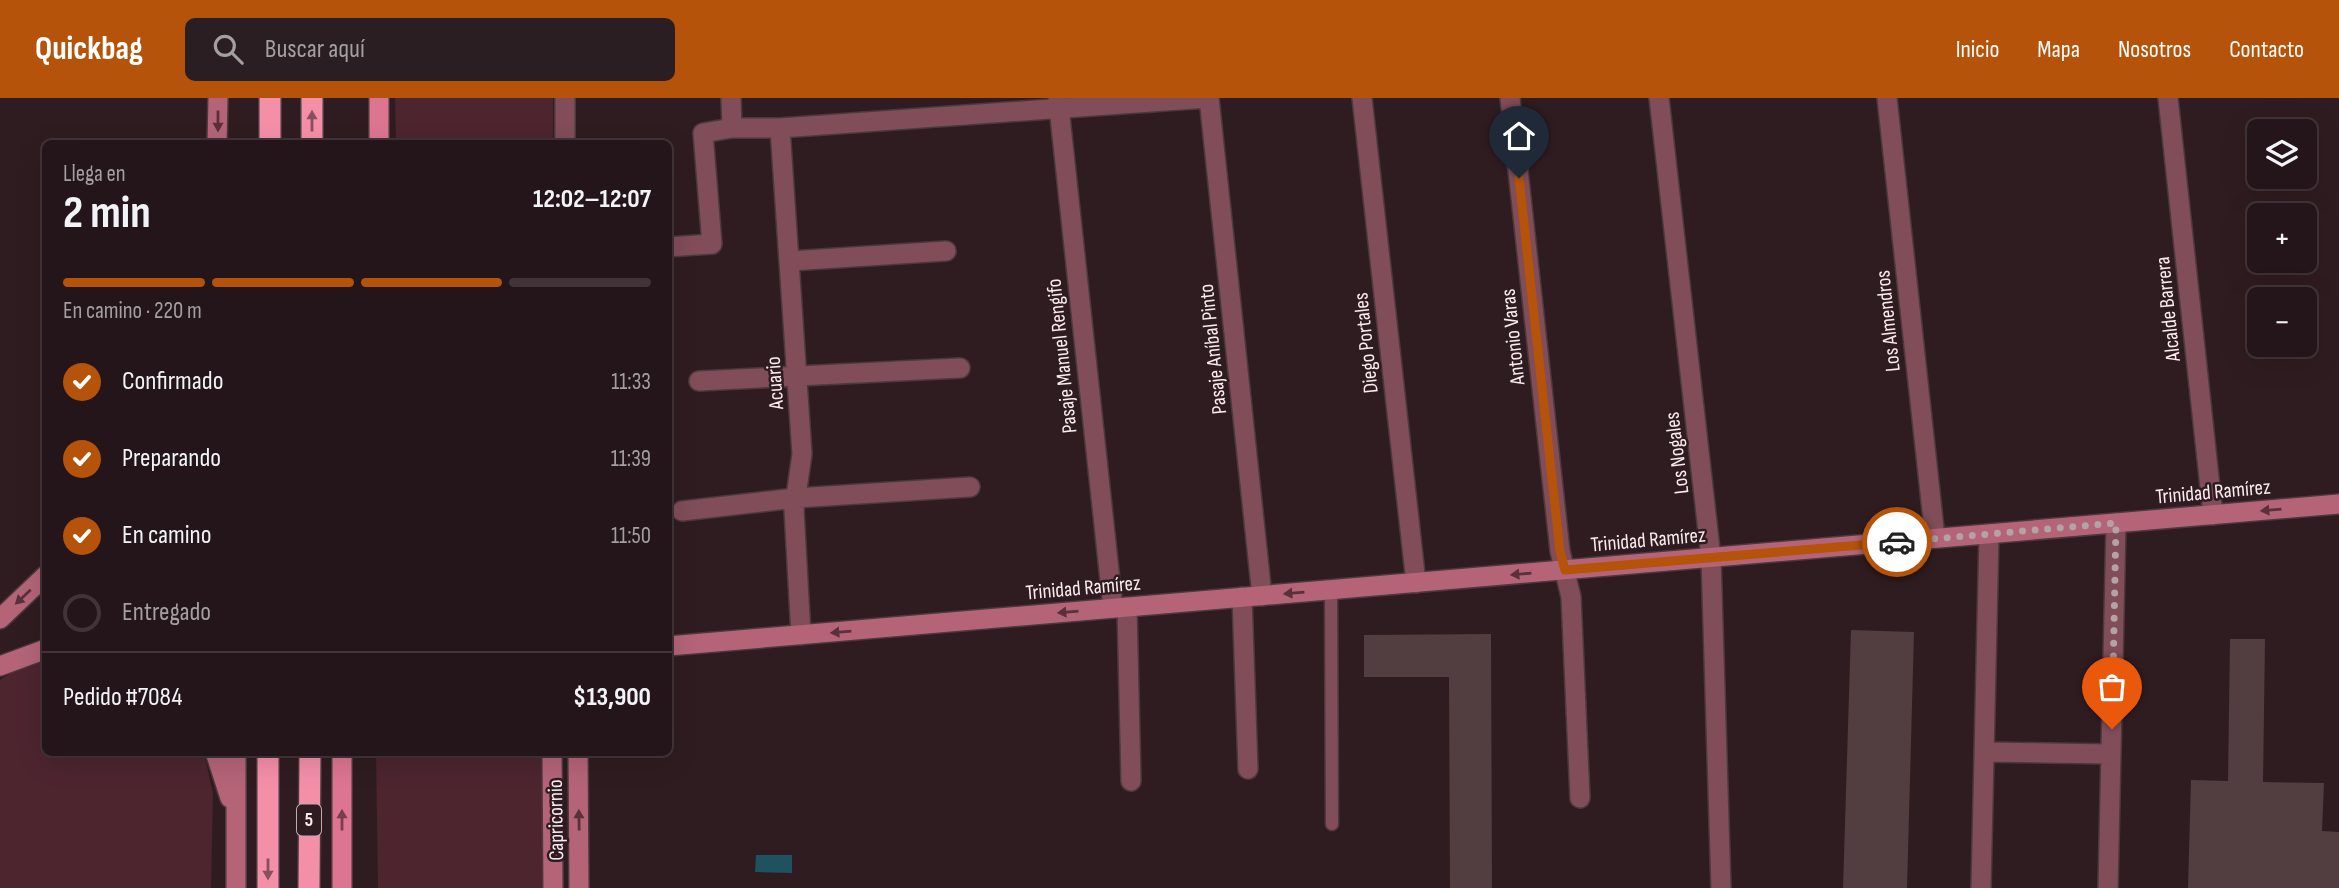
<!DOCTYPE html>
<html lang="es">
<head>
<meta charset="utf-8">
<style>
  :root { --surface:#231519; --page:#2b1e22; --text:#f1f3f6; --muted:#a39fa2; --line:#403438; --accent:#b45309 }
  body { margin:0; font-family:"Sofia Sans Condensed",sans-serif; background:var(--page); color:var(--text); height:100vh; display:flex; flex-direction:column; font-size:26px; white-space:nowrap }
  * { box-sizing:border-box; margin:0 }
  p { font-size:23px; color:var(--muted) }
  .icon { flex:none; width:38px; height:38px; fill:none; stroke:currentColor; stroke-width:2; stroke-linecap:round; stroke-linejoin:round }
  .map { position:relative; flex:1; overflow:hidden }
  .side { position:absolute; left:42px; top:42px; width:630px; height:616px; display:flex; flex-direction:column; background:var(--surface); border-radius:10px; box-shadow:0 7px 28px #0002,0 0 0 2px var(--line) }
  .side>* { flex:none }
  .controls { position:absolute; left:2247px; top:21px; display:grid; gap:14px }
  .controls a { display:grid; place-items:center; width:70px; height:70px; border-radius:10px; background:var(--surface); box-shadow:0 7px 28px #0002,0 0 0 2px var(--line); font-size:35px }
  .pin { position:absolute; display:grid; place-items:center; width:60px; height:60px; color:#fff; margin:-72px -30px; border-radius:50% 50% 50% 0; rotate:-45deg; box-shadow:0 0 7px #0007 }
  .pin .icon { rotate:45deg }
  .courier { position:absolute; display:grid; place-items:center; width:70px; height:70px; margin:-35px; border:5px solid #b45309; border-radius:50%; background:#fff; color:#222; box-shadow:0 2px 9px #0007 }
  .overview em { font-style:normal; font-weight:700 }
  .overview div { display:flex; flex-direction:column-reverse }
  .overview { display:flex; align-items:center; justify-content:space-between; height:119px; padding:0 21px }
  h1 { font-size:46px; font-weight:700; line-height:52px }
  .bar { display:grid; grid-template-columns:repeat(4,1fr); gap:10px 7px; align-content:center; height:84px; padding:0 21px }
  .bar i { height:9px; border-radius:5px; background:var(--line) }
  .bar .on { background:var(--accent) }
  .bar p { grid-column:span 4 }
  .line { display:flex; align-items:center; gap:18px; padding:0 21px; border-top:2px solid var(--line) }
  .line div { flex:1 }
  ol { padding:0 21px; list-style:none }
  li { display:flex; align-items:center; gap:21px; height:77px }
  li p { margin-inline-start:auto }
  li .icon { padding:7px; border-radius:50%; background:var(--accent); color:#fff; stroke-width:4 }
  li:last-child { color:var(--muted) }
  li i { width:38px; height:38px; border:4px solid var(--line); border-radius:50% }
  header { display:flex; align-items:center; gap:42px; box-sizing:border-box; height:98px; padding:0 35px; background:var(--accent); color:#fff }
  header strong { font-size:33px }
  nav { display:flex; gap:38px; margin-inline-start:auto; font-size:24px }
  .search { width:490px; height:63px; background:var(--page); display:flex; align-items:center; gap:18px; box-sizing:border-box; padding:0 24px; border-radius:10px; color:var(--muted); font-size:26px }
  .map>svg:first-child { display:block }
  .green { fill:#4c252f }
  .water { fill:#1f525f }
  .building { fill:#523d41 }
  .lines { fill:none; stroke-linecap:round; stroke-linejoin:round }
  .service-casing { stroke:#4b393e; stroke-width:15 }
  .minor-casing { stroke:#4b393e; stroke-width:22 }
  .tertiary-casing { stroke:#4b393e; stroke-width:22 }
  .secondary-casing { stroke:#4b393e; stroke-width:22 }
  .primary-casing { stroke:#4b393e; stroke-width:22 }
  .motorway-casing { stroke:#4b393e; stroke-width:24 }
  .service { stroke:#804d59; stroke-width:12 }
  .minor { stroke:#804d59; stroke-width:19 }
  .tertiary { stroke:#804d59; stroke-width:19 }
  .secondary { stroke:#b56478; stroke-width:19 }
  .primary { stroke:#dd7590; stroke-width:19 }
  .motorway { stroke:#f48fa8; stroke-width:21 }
  .oneway { fill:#57323b }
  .oneway2 { fill:#88505e }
  .oneway3 { fill:#75404d }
  .done { stroke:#b2a3a6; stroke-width:7; stroke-dasharray:0 12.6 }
  .route { stroke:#b45309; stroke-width:9 }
  .labels { text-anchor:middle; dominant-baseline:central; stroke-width:5; stroke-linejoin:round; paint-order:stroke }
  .shield { fill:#2f1c21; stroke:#bcadb0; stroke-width:2 }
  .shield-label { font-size:19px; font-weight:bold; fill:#f9ebee }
  .street-label { font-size:21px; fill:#f9ebee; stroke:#2f1c21 }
</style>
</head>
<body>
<header>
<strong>Quickbag</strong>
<div class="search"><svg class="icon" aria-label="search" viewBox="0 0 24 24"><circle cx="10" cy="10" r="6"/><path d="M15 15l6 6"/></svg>Buscar aquí</div>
<nav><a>Inicio</a><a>Mapa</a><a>Nosotros</a><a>Contacto</a></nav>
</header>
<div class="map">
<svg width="2339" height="790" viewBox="0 0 2339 790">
  <rect width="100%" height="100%" fill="#2f1c21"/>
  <path class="green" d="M395,0H553V45H396Z
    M45,561L46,654L204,655L213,695L211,790H0V582L19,570Z
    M376,655H544V790H378Z"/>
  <path class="water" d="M756,757H792V775L755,774Z"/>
  <path class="building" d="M1851,532L1914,534L1907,790H1843Z
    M1491,536L1492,790H1450L1449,579H1364V537Z
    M2230,541H2265L2263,684L2324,685L2322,733L2339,734V790H2188L2191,682L2228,683Z"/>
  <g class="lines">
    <defs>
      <path id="service" d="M1331,492L1332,726"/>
      <path id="minor" d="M731,0L732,30
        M1058,0L1113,510
        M1209,0L1262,498
        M1362,0L1416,485
        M1510,0L1560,453L1571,499L1580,700
        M1659,0L1711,460L1721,790
        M1887,0L1935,440
        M2168,0L2213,417
        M780,30L802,356L794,412L801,537
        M668,149L712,146L703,35L732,30H780L1208,0
        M790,163L946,153
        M699,283L960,270
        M682,413L796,400L970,389
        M1242,499L1248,671
        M1127,509L1131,683
        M1984,654L2111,656
        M1981,790L1989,436
        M2108,790L2116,425"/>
      <path id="tertiary" d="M565,0V46"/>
      <path id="secondary" d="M217,46L218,0
        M0,521L46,477
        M668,548L2339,406
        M0,568L46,551
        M215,654L230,700
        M236,654V790
        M552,654L553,790
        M578,654L579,790"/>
      <path id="primary" d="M379,46V0
        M342,790V654"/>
      <path id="motorway" d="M270,46V0
        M312,46V0
        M268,790V654
        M309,790L310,654"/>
    </defs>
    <use href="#service" class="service-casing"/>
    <use href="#minor" class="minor-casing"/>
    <use href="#tertiary" class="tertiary-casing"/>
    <use href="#secondary" class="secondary-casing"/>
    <use href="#primary" class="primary-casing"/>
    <use href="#motorway" class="motorway-casing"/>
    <use href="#service" class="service"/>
    <use href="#minor" class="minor"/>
    <use href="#tertiary" class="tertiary"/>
    <use href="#secondary" class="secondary"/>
    <use href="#primary" class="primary"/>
    <use href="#motorway" class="motorway"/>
  </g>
  <defs><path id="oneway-solid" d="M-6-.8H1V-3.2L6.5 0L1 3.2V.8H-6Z" transform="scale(1.75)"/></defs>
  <g class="oneway">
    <use href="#oneway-solid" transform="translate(218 23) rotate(90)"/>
    <use href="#oneway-solid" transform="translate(2271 412) rotate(175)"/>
    <use href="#oneway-solid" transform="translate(1521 476) rotate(175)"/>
    <use href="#oneway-solid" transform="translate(1294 495) rotate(175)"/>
    <use href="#oneway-solid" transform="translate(23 499) rotate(137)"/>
    <use href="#oneway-solid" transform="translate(1068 514) rotate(175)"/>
    <use href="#oneway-solid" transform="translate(841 534) rotate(175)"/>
    <use href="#oneway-solid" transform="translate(579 722) rotate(-91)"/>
  </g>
  <g class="oneway2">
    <use href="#oneway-solid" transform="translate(312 23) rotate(-90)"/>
    <use href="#oneway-solid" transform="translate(268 771) rotate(90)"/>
  </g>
  <use class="oneway3" href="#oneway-solid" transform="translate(342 722) rotate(-90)"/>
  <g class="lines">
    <path class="done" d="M1897,444L2116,425L2112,631"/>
    <path class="route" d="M1519,80L1560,453L1565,472L1897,444"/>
  </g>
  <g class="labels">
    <rect class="shield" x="297" y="706.5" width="24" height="31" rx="5"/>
    <g class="shield-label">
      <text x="309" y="722">5</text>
    </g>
    <g class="street-label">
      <text transform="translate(2168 211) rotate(-96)">Alcalde Barrera</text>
      <text transform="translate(1888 223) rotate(-96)">Los Almendros</text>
      <text transform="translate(1513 239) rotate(-96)">Antonio Varas</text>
      <text transform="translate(1366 245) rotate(-96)">Diego Portales</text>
      <text transform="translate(1213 251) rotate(-96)">Pasaje Aníbal Pinto</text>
      <text transform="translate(1062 258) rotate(-96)">Pasaje Manuel Rengifo</text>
      <text transform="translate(775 285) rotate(-94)">Acuario</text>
      <text transform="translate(1677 355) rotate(-97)">Los Nogales</text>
      <text transform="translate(2213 394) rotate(-5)">Trinidad Ramírez</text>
      <text transform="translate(1648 442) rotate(-5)">Trinidad Ramírez</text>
      <text transform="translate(1083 490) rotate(-5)">Trinidad Ramírez</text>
      <text transform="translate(556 722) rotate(-91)">Capricornio</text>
    </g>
  </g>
</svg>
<div class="controls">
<a><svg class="icon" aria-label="layers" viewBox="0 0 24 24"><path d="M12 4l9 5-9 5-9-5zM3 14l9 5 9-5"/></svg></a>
<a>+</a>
<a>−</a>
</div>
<div class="pin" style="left:2112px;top:631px;background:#ea580c"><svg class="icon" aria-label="bag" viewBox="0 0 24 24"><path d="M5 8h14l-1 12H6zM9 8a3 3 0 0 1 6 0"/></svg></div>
<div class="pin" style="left:1519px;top:80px;background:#1f2937"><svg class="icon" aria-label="home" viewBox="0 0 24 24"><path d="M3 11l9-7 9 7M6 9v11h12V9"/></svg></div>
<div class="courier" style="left:1897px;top:444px"><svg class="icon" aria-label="car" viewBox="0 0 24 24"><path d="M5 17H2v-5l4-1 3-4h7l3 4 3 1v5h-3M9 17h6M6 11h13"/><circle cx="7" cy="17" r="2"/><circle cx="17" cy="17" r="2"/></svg></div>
<section class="side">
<div class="overview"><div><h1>2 min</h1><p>Llega en</p></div><em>12:02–12:07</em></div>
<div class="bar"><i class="on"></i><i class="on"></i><i class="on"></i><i></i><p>En camino · 220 m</p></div>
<ol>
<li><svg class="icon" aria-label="check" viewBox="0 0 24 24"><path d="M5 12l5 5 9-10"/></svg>Confirmado<p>11:33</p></li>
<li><svg class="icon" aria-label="check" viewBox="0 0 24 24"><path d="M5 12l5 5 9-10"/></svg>Preparando<p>11:39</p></li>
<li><svg class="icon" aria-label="check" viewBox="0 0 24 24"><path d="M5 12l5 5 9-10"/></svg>En camino<p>11:50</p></li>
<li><i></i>Entregado</li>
</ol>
<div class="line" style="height:91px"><div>Pedido #7084</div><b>$13,900</b></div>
</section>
</div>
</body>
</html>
